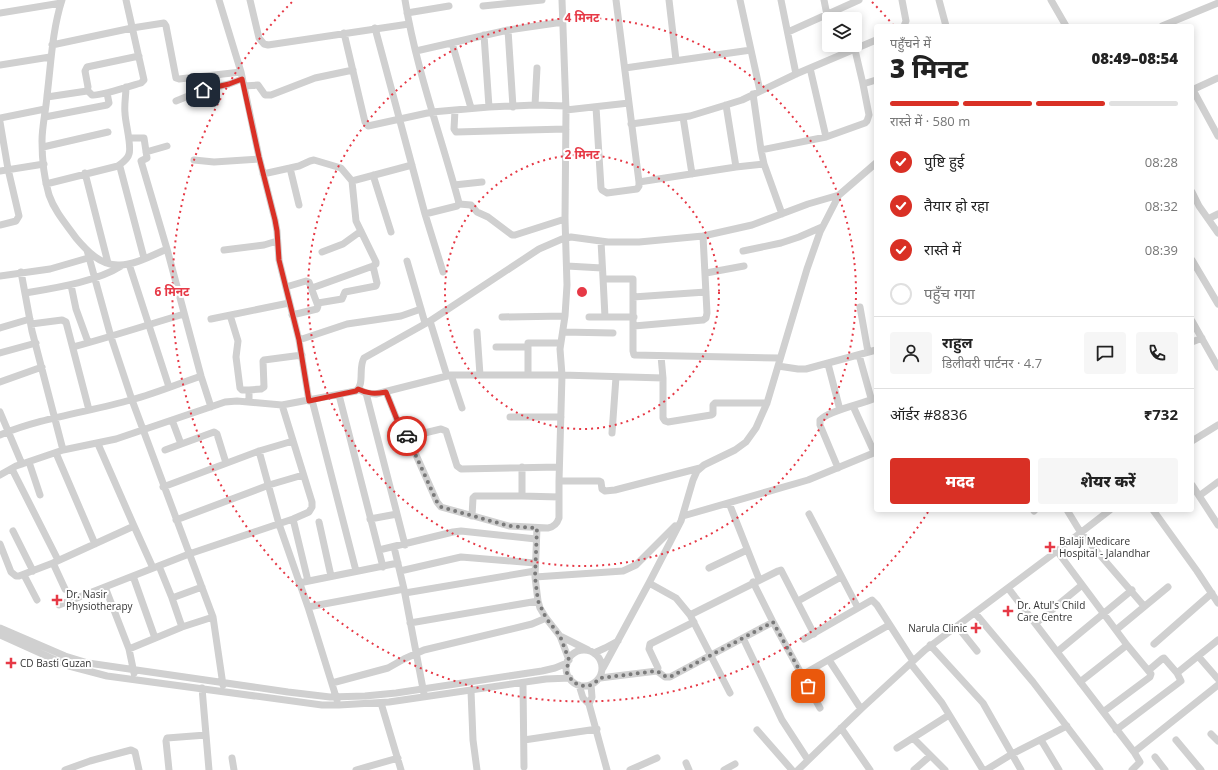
<!DOCTYPE html>
<html lang="hi">
<head>
<meta charset="utf-8">
<style>
  :root { --surface:#fff; --page:#f6f6f6; --text:#222; --muted:#767676; --line:#e0e0e0; --accent:#d93025 }
  body { margin:0; font-family:"Open Sans","Noto Sans Devanagari",sans-serif; background:var(--page); color:var(--text); height:100vh; display:flex; flex-direction:column; font-size:15px; white-space:nowrap }
  * { box-sizing:border-box; margin:0 }
  p { font-size:13px; color:var(--muted) }
  .icon { flex:none; width:22px; height:22px; fill:none; stroke:currentColor; stroke-width:2; stroke-linecap:round; stroke-linejoin:round }
  .map { position:relative; flex:1; overflow:hidden }
  .panel { position:absolute; left:874px; top:24px; width:320px; height:488px; display:flex; flex-direction:column; background:var(--surface); border-radius:4px; box-shadow:0 2px 10px #0003 }
  .panel>* { flex:none }
  .fabs { position:absolute; left:822px; top:12px; display:grid; gap:8px }
  .fabs a { display:grid; place-items:center; width:40px; height:40px; border-radius:4px; background:var(--surface); box-shadow:0 2px 10px #0003; font-size:20px }
  .pin { position:absolute; display:grid; place-items:center; width:34px; height:34px; color:#fff; margin:-17px; border-radius:8px; box-shadow:0 2px 6px #0006 }
  .courier { position:absolute; display:grid; place-items:center; width:40px; height:40px; margin:-20px; border:3px solid #d93025; border-radius:50%; background:#fff; color:#222; box-shadow:0 1px 5px #0007 }
  .headline em { font-style:normal; font-weight:800 }
  .headline div { display:flex; flex-direction:column-reverse }
  .headline { display:flex; align-items:center; justify-content:space-between; height:68px; padding:0 16px }
  h1 { font-size:26px; font-weight:800; line-height:30px }
  .bar { display:grid; grid-template-columns:repeat(4,1fr); gap:6px 4px; align-content:center; height:48px; padding:0 16px }
  .bar i { height:5px; border-radius:3px; background:var(--line) }
  .bar .active { background:var(--accent) }
  .bar p { grid-column:span 4 }
  .line { display:flex; align-items:center; gap:10px; padding:0 16px; border-top:1px solid var(--line) }
  .line div { flex:1 }
  .round { display:grid; place-items:center; flex:none; width:42px; height:42px; border-radius:4px; background:var(--page) }
  ol { padding:0 16px; list-style:none }
  li { display:flex; align-items:center; gap:12px; height:44px }
  li p { margin-inline-start:auto }
  li .icon { padding:4px; border-radius:50%; background:var(--accent); color:#fff; stroke-width:4 }
  li:last-child { color:var(--muted) }
  li i { width:22px; height:22px; border:2px solid var(--line); border-radius:50% }
  .action { display:flex; gap:8px; margin-top:auto; padding:8px 16px }
  .action a { flex:1; height:46px; border-radius:4px; background:var(--accent); color:#fff; font-size:16px; font-weight:800; line-height:46px; text-align:center }
  .action a+a { background:var(--page); color:var(--text) }
  .map>svg:first-child { display:block }
  .lines { fill:none; stroke-linecap:round; stroke-linejoin:round }
  .minor { stroke:#d0d0d0; stroke-width:7 }
  .done { stroke:#7a7a7a; stroke-width:4; stroke-dasharray:0 7.2 }
  .route { stroke:#d93025; stroke-width:5 }
  .ring { fill:none; stroke:#e63946; stroke-width:2; stroke-dasharray:2 4 }
  .poi-dot { fill:#e63946; stroke:#fff; stroke-width:1.5 }
  .labels { text-anchor:middle; dominant-baseline:central; stroke-width:4; stroke-linejoin:round; paint-order:stroke }
  .poi-label { font-size:10px; fill:#333; stroke:#fff; text-anchor:start }
  .centre { fill:#e63946; stroke:#fff; stroke-width:2 }
  .ring-label { font-size:12px; text-anchor:middle; font-weight:bold; fill:#e63946; stroke:#fff; stroke-width:4; stroke-linejoin:round; paint-order:stroke }
</style>
</head>
<body>
<div class="map">
<svg width="1218" height="770" viewBox="0 0 1218 770">
  <rect width="100%" height="100%" fill="#fff"/>
  <g class="lines">
    <path class="minor" d="M62,0C52,31 51,64 47,96C46,110 42,126 42,141C42,158 44,178 49,195C55,212 66,224 76,238C87,251 100,265 118,265C133,266 153,255 167,249
      M219,0L241,72L259,157L275,220L277,231L279,260L299,340L309,401
      M250,0L259,38L264,44L268,45L409,24
      M405,0C416,69 441,136 459,203L457,206L425,214
      M669,0L676,60
      M740,0L760,91
      M781,0L796,74
      M824,0L827,15
      M902,0L906,21L904,26
      M939,0L946,26
      M1051,0L1066,26
      M483,6L542,0
      M0,13L61,3
      M407,13L449,6
      M1162,26L1218,3
      M375,28L425,214L443,272
      M508,30L513,107
      M788,32L859,0
      M344,33L365,122L368,126L432,112L489,107L535,105L566,106
      M484,35L489,107
      M452,43L471,108
      M52,45L132,28L164,23L166,26L176,78L179,79L241,72
      M416,51L508,30L563,22
      M0,65L50,57
      M625,68L751,50
      M810,68L826,137
      M863,84L876,80
      M244,86L258,85L265,95H271L315,78L353,70
      M87,90C88,91 91,94 92,95C97,97 134,85 141,83L144,80L126,0
      M1192,90L1218,78
      M1193,90L1218,136
      M753,94L761,150L764,164L782,214
      M47,97L87,91L88,87L85,71L87,67L139,56
      M176,101L203,90L229,84L242,79
      M535,105L537,68
      M726,105L736,167
      M596,107L601,188L602,190L607,193L637,189L639,186V182L616,0
      M455,110L454,129L456,132L566,129
      M566,110L629,103
      M45,117L107,105L109,103L107,93
      M683,117L692,174
      M0,118L45,109
      M0,122L8,169L19,216L16,221L0,225
      M631,124L690,116L726,105L742,100L796,74L876,40
      M129,138H144L147,158L141,161L167,249L201,376L211,407
      M43,147L108,132
      M761,150L826,137L865,123L867,121L869,115L863,84L855,50
      M146,152L167,146
      M194,160L214,162L259,159
      M118,166L120,167L144,258
      M290,168L299,205
      M0,171L44,164
      M85,173L108,263
      M263,174L299,166L310,161L314,160L341,168L352,181L356,221L376,262V264L373,266L312,288
      M373,175L391,232
      M352,181L412,165
      M639,182L736,167L764,164
      M46,184L118,166C122,163 128,159 129,154C132,146 125,122 125,113C124,105 126,95 126,87
      M454,185L482,182
      M1192,192L1199,206L1218,233
      M459,204L471,205L477,212L488,217L512,235H515L565,219
      M1208,219L1218,214
      M601,241L603,278L606,279H633V351L634,355L780,358
      M87,250L111,337L132,400L213,617L223,685
      M224,250L264,245L277,241
      M743,251L781,243L799,237L822,227
      M322,252L343,244L361,231
      M1192,260L1218,304
      M407,261L425,323
      M129,264L169,387
      M567,266L602,268
      M21,272L32,331L63,450
      M706,273L744,266
      M0,276L50,269L88,258
      M603,278L605,317
      M71,285L76,309L88,342
      M286,287L306,281L309,282L318,306L317,309L292,315
      M25,293C54,288 96,282 121,266
      M633,297L706,292
      M318,303L342,299L345,292L376,286L377,283L373,266
      M860,307L868,352
      M230,315L238,341L236,357L240,388L242,390H249V402
      M502,317L565,316
      M589,317H634
      M211,319L289,303
      M430,321L447,376
      M1192,321L1218,367
      M31,324L62,320L66,322L89,410
      M634,326L703,320L706,318L707,313L703,236
      M0,328L30,319
      M477,332L480,375
      M563,332L613,333
      M299,340L347,324L401,316L421,309
      M1192,342L1202,338
      M73,347C110,337 147,325 184,314
      M496,347H528
      M0,353L36,343
      M859,355L871,398L873,399H876
      M661,356L663,378V418L665,421L668,422L711,415L713,414V405L715,403H767
      M828,364L840,410
      M778,366L798,369H806L876,350
      M451,375L462,408
      M528,375V343H560
      M0,382L42,367
      M358,389L366,393L376,394L451,375H562L663,378
      M249,390L261,389L264,387L263,361L264,360L302,355
      M386,392L398,422L408,437L437,502L441,507L509,526L548,528C554,527 557,524 559,518V481L562,375L560,349L565,316L567,285L565,219L566,110L562,0
      M366,393L405,545
      M339,395L383,567
      M312,400L356,571
      M853,406L874,452
      M0,412L22,464
      M510,417H561
      M172,420L181,444
      M612,433L616,377
      M0,435C40,418 88,412 131,400C154,394 178,384 201,376
      M408,437L441,429L446,431L457,466L461,469L559,467
      M1192,441L1218,425
      M98,444L134,526L153,568
      M165,450L214,432L217,434L226,463
      M259,451L279,524L308,607L337,700
      M56,453L95,544
      M29,462L40,495
      M522,467V496
      M838,468L820,425V420C828,411 861,404 873,399
      M12,469L58,560
      M0,475L16,466L63,450L116,439L225,402L237,401L282,405L356,391C365,384 358,368 364,358L430,321L539,249L562,239L571,237L608,242H639L703,236L752,225L808,204L839,195
      M559,481H599L601,482L602,489L605,491L615,490L700,468
      M1192,485L1218,525
      M163,487L259,451L293,441
      M1199,496L1218,482
      M729,503L759,579
      M1067,510L1081,533L1144,606
      M1153,510L1197,571L1218,603
      M1034,511L1035,510
      M809,514L858,608
      M472,516L473,498L475,496H522L559,497
      M683,516L808,480L876,452
      M293,519L308,581
      M370,519L397,514
      M176,520L269,485L303,475
      M319,522L331,576
      M537,528L535,577L538,601L540,608L546,618L560,636L588,650
      M13,531L33,571
      M0,544L11,572L16,576H19L53,563L134,526
      M394,547L404,589L424,694
      M379,550L453,532L461,531L536,539
      M1057,551L1127,645L1151,674L1150,677L1103,712
      M53,563L65,589
      M159,566L172,598L182,627
      M709,568L747,550
      M400,571L461,557L535,563
      M24,575L37,600
      M133,576L155,638
      M535,577L623,571L636,565L675,526
      M753,582L773,622L820,708
      M299,583L398,563
      M649,583L676,598L690,615L730,693
      M105,587L129,649L134,673
      M1008,588L1134,752L1140,762L1132,770
      M405,593L535,571
      M172,598L202,587
      M798,601L841,577
      M59,605L189,554L293,519L309,512L312,507V502L282,405
      M308,607L404,589
      M975,613L1033,682L1100,770
      M690,615L778,571L781,570L814,634
      M410,623L538,601
      M1036,623L1082,585
      M957,626L977,651
      M0,628L65,656L88,663L288,692L330,697L365,696L396,693L542,671L555,668L567,663
      M1116,630L1168,587
      M0,635L69,666L107,676L322,705H339L389,702L546,679L570,678
      M560,636L569,660
      M743,638L782,720L808,760
      M804,639L872,600L877,605L913,661
      M1154,644L1212,593
      M930,645L983,703L1021,770
      M129,649L182,627L213,617
      M566 668a18 18 0 1 1 36 0a18 18 0 1 1-36 0Z
      M1057,652L1132,590
      M594,653L605,648L618,641
      M1198,656L1218,679
      M829,660L861,709
      M911,664L942,703L983,770
      M603,668L649,583L681,521L693,480L697,471L704,465L735,450L746,442L756,428L767,403L807,269L820,232L839,195L876,163
      M657,671L665,677H670L773,622
      M1177,673L1218,640
      M802,675L889,625
      M600,678L657,671L658,668L649,649L650,644L694,622
      M1080,682L1127,645
      M332,683L388,668L404,659L424,650L532,624L546,618
      M523,683L524,767
      M579,685L583,698L589,704L607,770
      M202,688L209,770
      M471,691L473,740L477,770
      M381,703L401,770
      M589,704L592,697L591,685
      M841,728L870,770
      M757,730L792,770
      M1116,730L1181,681L1177,673L1164,658L1162,659L1149,670
      M1211,734L1218,741
      M913,738L945,770
      M524,740L597,729
      M1041,740L1059,770
      M1176,740L1201,770
      M897,748L949,715
      M1134,752L1218,685
      M1155,757L1165,770
      M232,758L234,770
      M686,763L689,770
      M65,770L90,761L131,750L135,752L139,770
      M169,770L166,741L167,738L206,735
      M356,770L398,758
      M630,770L657,758
      M724,770L735,764
      M798,770L861,709L925,650L1057,551L1110,510
      M914,770L930,756
      M986,770L1012,754L1067,726"/>
  </g>
  <g class="lines">
    <path class="done" d="M407,436L437,502L441,507L509,526L537,528L535,577L538,601L546,618L560,636L569,660L567,668V673L573,682L579,685L584,686L591,685L597,681L600,678L657,671L665,676L670,677L773,622L808,686"/>
    <path class="route" d="M203,90L229,84L242,79L259,157L275,220L277,231L279,260L299,340L309,401L356,391L358,389C368,394 375,394 386,392L398,422L407,436"/>
  </g>
  <g class="ring">
    <circle cx="582" cy="292" r="137"/>
    <circle cx="582" cy="292" r="274"/>
    <path d="M928 512A410 410 0 1 1 292 2M872 2A410 410 0 0 1 894 26"/>
  </g>
  <g class="poi-dot">
    <path d="M1048 541h4v4h4v4h-4v4h-4v-4h-4v-4h4z"/>
    <path d="M55 594h4v4h4v4h-4v4h-4v-4h-4v-4h4z"/>
    <path d="M1006 605h4v4h4v4h-4v4h-4v-4h-4v-4h4z"/>
    <path d="M974 622h4v4h4v4h-4v4h-4v-4h-4v-4h4z"/>
    <path d="M9 657h4v4h4v4h-4v4h-4v-4h-4v-4h4z"/>
  </g>
  <g class="labels">
    <g class="poi-label">
      <text x="1059" y="541">Balaji Medicare<tspan x="1059" dy="12">Hospital - Jalandhar</tspan></text>
      <text x="66" y="594">Dr. Nasir<tspan x="66" dy="12">Physiotherapy</tspan></text>
      <text x="1017" y="605">Dr. Atul's Child<tspan x="1017" dy="12">Care Centre</tspan></text>
      <text x="967" y="628" text-anchor="end">Narula Clinic</text>
      <text x="20" y="663">CD Basti Guzan</text>
    </g>
  </g>
  <circle cx="582" cy="292" r="6" class="centre"/>
  <g class="ring-label">
    <text x="582" y="22">4 मिनट</text>
    <text x="582" y="159">2 मिनट</text>
    <text x="172" y="296">6 मिनट</text>
  </g>
</svg>
<div class="fabs">
<a><svg class="icon" aria-label="layers" viewBox="0 0 24 24"><path d="M12 4l9 5-9 5-9-5zM3 14l9 5 9-5"/></svg></a>
</div>
<div class="pin" style="left:808px;top:686px;background:#ea580c"><svg class="icon" aria-label="bag" viewBox="0 0 24 24"><path d="M5 8h14l-1 12H6zM9 8a3 3 0 0 1 6 0"/></svg></div>
<div class="pin" style="left:203px;top:90px;background:#1f2937"><svg class="icon" aria-label="home" viewBox="0 0 24 24"><path d="M3 11l9-7 9 7M6 9v11h12V9"/></svg></div>
<div class="courier" style="left:407px;top:436px"><svg class="icon" aria-label="car" viewBox="0 0 24 24"><path d="M5 17H2v-5l4-1 3-4h7l3 4 3 1v5h-3M9 17h6M6 11h13"/><circle cx="7" cy="17" r="2"/><circle cx="17" cy="17" r="2"/></svg></div>
<section class="panel">
<div class="headline"><div><h1>3 मिनट</h1><p>पहुँचने में</p></div><em>08:49–08:54</em></div>
<div class="bar"><i class="active"></i><i class="active"></i><i class="active"></i><i></i><p>रास्ते में · 580 m</p></div>
<ol>
<li><svg class="icon" aria-label="check" viewBox="0 0 24 24"><path d="M5 12l5 5 9-10"/></svg>पुष्टि हुई<p>08:28</p></li>
<li><svg class="icon" aria-label="check" viewBox="0 0 24 24"><path d="M5 12l5 5 9-10"/></svg>तैयार हो रहा<p>08:32</p></li>
<li><svg class="icon" aria-label="check" viewBox="0 0 24 24"><path d="M5 12l5 5 9-10"/></svg>रास्ते में<p>08:39</p></li>
<li><i></i>पहुँच गया</li>
</ol>
<div class="line" style="height:72px"><a class="round"><svg class="icon" aria-label="person" viewBox="0 0 24 24"><circle cx="12" cy="8" r="4"/><path d="M4 21q1-7 8-7t8 7"/></svg></a><div><b>राहुल</b><p>डिलीवरी पार्टनर · 4.7</p></div><a class="round"><svg class="icon" aria-label="chat" viewBox="0 0 24 24"><path d="M4 5h16v11H9l-5 4z"/></svg></a><a class="round"><svg class="icon" aria-label="phone" viewBox="0 0 24 24"><path d="M5 4h4l2 5-3 2q2 4 5 5l2-3 5 2v4C11 20 4 13 5 4z"/></svg></a></div>
<div class="line" style="height:52px"><div>ऑर्डर #8836</div><b>₹732</b></div>
<div class="action"><a>मदद</a><a>शेयर करें</a></div>
</section>
</div>
</body>
</html>
